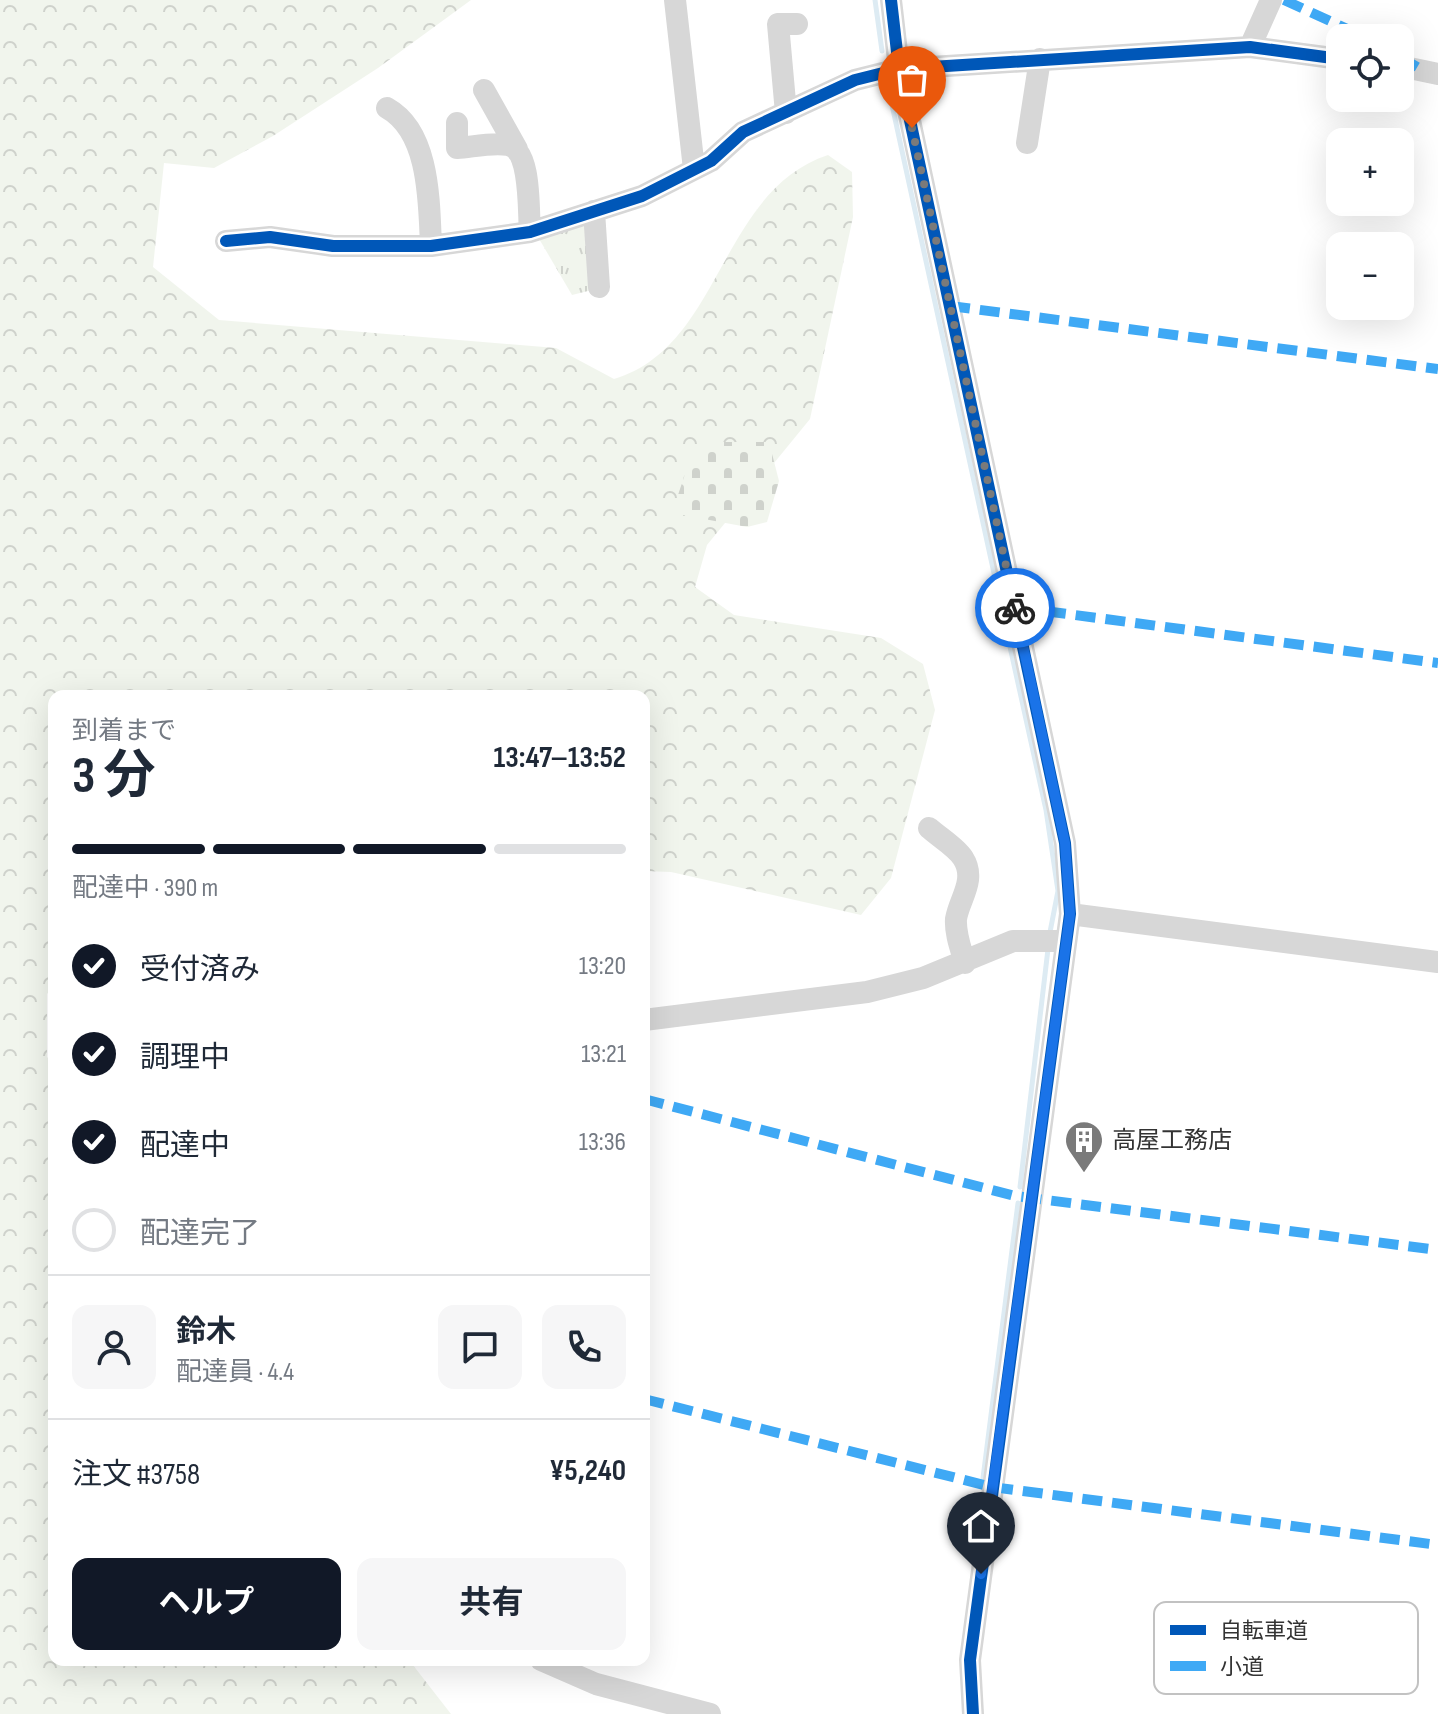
<!DOCTYPE html>
<html lang="ja">
<head>
<meta charset="utf-8">
<style>
  :root { --surface:#fff; --page:#f6f6f7; --text:#1f2937; --muted:#747a83; --line:#e0e1e3; --accent:#111827 }
  body { margin:0; font-family:"Sofia Sans Condensed","Noto Sans JP",sans-serif; background:var(--page); color:var(--text); height:100vh; display:flex; flex-direction:column; font-size:30px; white-space:nowrap }
  * { box-sizing:border-box; margin:0 }
  p { font-size:26px; color:var(--muted) }
  .icon { flex:none; width:44px; height:44px; fill:none; stroke:currentColor; stroke-width:2; stroke-linecap:round; stroke-linejoin:round }
  .map { position:relative; flex:1; overflow:hidden }
  .panel { position:absolute; left:48px; top:690px; width:602px; height:976px; display:flex; flex-direction:column; background:var(--surface); border-radius:16px; box-shadow:0 8px 32px #0002 }
  .panel>* { flex:none }
  .tools { position:absolute; left:1326px; top:24px; display:grid; gap:16px }
  .tools a { display:grid; place-items:center; width:88px; height:88px; border-radius:16px; background:var(--surface); box-shadow:0 8px 32px #0002; font-size:40px }
  .pin { position:absolute; display:grid; place-items:center; width:68px; height:68px; color:#fff; margin:-82px -34px; border-radius:50% 50% 50% 0; rotate:-45deg; box-shadow:0 0 8px #0007 }
  .pin .icon { rotate:45deg }
  .courier { position:absolute; display:grid; place-items:center; width:80px; height:80px; margin:-40px; border:6px solid #1a73e8; border-radius:50%; background:#fff; color:#222; box-shadow:0 2px 10px #0007 }
  .head em { font-style:normal; font-weight:700 }
  .head div { display:flex; flex-direction:column-reverse }
  .head { display:flex; align-items:center; justify-content:space-between; height:136px; padding:0 24px }
  h1 { font-size:52px; font-weight:700; line-height:60px }
  .bar { display:grid; grid-template-columns:repeat(4,1fr); gap:12px 8px; align-content:center; height:96px; padding:0 24px }
  .bar i { height:10px; border-radius:6px; background:var(--line) }
  .bar .selected { background:var(--accent) }
  .bar p { grid-column:span 4 }
  .line { display:flex; align-items:center; gap:20px; padding:0 24px; border-top:2px solid var(--line) }
  .line div { flex:1 }
  .round { display:grid; place-items:center; flex:none; width:84px; height:84px; border-radius:16px; background:var(--page) }
  ol { padding:0 24px; list-style:none }
  li { display:flex; align-items:center; gap:24px; height:88px }
  li p { margin-inline-start:auto }
  li .icon { padding:8px; border-radius:50%; background:var(--accent); color:#fff; stroke-width:4 }
  li:last-child { color:var(--muted) }
  li i { width:44px; height:44px; border:4px solid var(--line); border-radius:50% }
  .button { display:flex; gap:16px; margin-top:auto; padding:16px 24px }
  .button a { flex:1; height:92px; border-radius:16px; background:var(--accent); color:#fff; font-size:32px; font-weight:700; line-height:92px; text-align:center }
  .button a+a { background:var(--page); color:var(--text) }
  .map>svg:first-child { display:block }
  .forest { fill:url(#forest-crowns) }
  .cemetery { fill:url(#cemetery-stones) }
  .park { fill:url(#park-tufts) }
  .lines { fill:none; stroke-linecap:round; stroke-linejoin:round }
  .stream { stroke:#ddebf3; stroke-width:5 }
  .minor { stroke:#d7d7d7; stroke-width:22 }
  .quiet { stroke:#3fa9f5; stroke-width:10; stroke-dasharray:20 10; stroke-linecap:butt }
  .cycleway-casing { stroke:#fff; stroke-width:17 }
  .cycleway { stroke:#0057b8; stroke-width:12 }
  .done { stroke:#7a7a7a; stroke-width:8; stroke-dasharray:0 14.4 }
  .route { stroke:#1a73e8; stroke-width:10 }
  .labels { text-anchor:middle; dominant-baseline:central; stroke-width:8; stroke-linejoin:round; paint-order:stroke }
  .poi-label { font-size:24px; fill:#333; stroke:#fff; text-anchor:start }
  .key { fill:#fff; stroke:#c2c2c2; stroke-width:2 }
  .key-label { font-size:22px; fill:#333 }
</style>
</head>
<body>
<div class="map">
<svg width="1438" height="1714" viewBox="0 0 1438 1714">
  <defs>
    <pattern id="forest-crowns" width="20" height="18" patternUnits="userSpaceOnUse" patternTransform="scale(2)"><rect width="20" height="18" fill="#f1f5ed"/><path d="M2 6a3 3 0 1 1 6 0M12 15a3 3 0 1 1 6 0" fill="none" stroke="#cfd2cc"/></pattern>
    <pattern id="cemetery-stones" width="16" height="16" patternUnits="userSpaceOnUse" patternTransform="scale(2)"><rect width="16" height="16" fill="#f1f5ed"/><path d="M2 7V4a2 2 0 0 1 4 0v3zM10 15v-3a2 2 0 0 1 4 0v3z" fill="#cfd2cc"/></pattern>
    <pattern id="park-tufts" width="24" height="20" patternUnits="userSpaceOnUse" patternTransform="scale(2)"><rect width="24" height="20" fill="#f1f5ed"/><path d="M3 7l-1-3M5 7V3M7 7l1-3M15 17l-1-3M17 17v-4M19 17l1-3" fill="none" stroke="#cfd2cc"/></pattern>
  </defs>
  <rect width="100%" height="100%" fill="#fff"/>
  <path class="forest" d="M0,0H471L378,68L273,136L214,168L164,163L153,267L219,320L556,348L614,379C722,347 719,191 828,155L852,172L853,217L810,419L707,545L695,587L734,615L881,638L923,664L935,710L891,878L861,915L671,872L644,871V696H54V985L47,994V1057L54,1064V1660H409L451,1714H0Z"/>
  <path class="cemetery" d="M705,442H769L779,481L767,522L747,527L672,513L686,471Z"/>
  <path class="park" d="M586,218L592,290L572,295L538,237Z"/>
  <g class="lines">
    <path class="stream" d="M875,0L882,51
      M887,82L997,587
      M1003,615L1046,810L1058,891L1050,932
      M1020,1187L1048,949
      M983,1478L1018,1203"/>
    <path class="minor" d="M675,0L694,169
      M891,0L899,69L1065,843L1070,914L970,1660L973,1714
      M1250,47L1271,0
      M1400,66L1438,74
      M484,90L517,149
      M387,108C430,132 429,202 431,246
      M786,113L778,24H797
      M457,123V148C472,147 493,142 508,145C532,150 528,212 530,232
      M1027,143L1040,59
      M594,211L599,287
      M226,241L270,237L333,246H431L530,232L642,196L711,161L743,132L855,80L899,69L1250,47L1340,59
      M929,828C939,837 956,847 963,858C977,880 959,899 956,919C955,934 961,949 965,963
      M1070,914L1438,962
      M644,1020L867,992L923,978L1013,941H1064
      M541,1660L596,1684L710,1714"/>
    <path class="quiet" d="M1284,0L1367,38
      M1400,57L1419,68
      M950,306L1438,369
      M1016,611L1037,610L1438,663
      M644,1099L1015,1196L1438,1250
      M644,1399L992,1487L1438,1545"/>
    <defs>
      <path id="cycleway" d="M891,0L899,69L1065,843L1070,914L970,1660L973,1714
        M226,241L270,237L333,246H431L530,232L642,196L711,161L743,132L855,80L899,69L1250,47L1340,59"/>
    </defs>
    <use href="#cycleway" class="cycleway-casing"/>
    <use href="#cycleway" class="cycleway"/>
  </g>
  <g class="lines">
    <path class="done" d="M912,128L1015,608"/>
    <path class="route" d="M981,1574L1070,914L1065,843L1015,608"/>
  </g>
  <defs>
    <symbol id="building-pin" viewBox="-11 -11 22 30"><path d="M0 17L-7.5 6A9.5 9.5 0 1 1 7.5 6Z" fill="#7a7a7a" stroke="#fff"/><path d="M-4-6H4V6H1V3H-1V6H-4ZM-2.5-4.3h1.7v1.8h-1.7ZM.8-4.3h1.7v1.8H.8ZM-2.5-1h1.7V.8h-1.7ZM.8-1h1.7V.8H.8Z" fill="#fff"/></symbol>
  </defs>
  <g fill-rule="evenodd">
    <use href="#building-pin" x="1062" y="1118" width="44" height="60"/>
  </g>
  <g class="labels">
    <g class="poi-label">
      <text x="1112" y="1140">高屋工務店</text>
    </g>
  </g>
  <rect x="1154" y="1602" width="264" height="92" rx="12" class="key"/>
  <rect x="1170" y="1625" width="36" height="10" fill="#0057b8"/>
  <rect x="1170" y="1661" width="36" height="10" fill="#3fa9f5"/>
  <g class="key-label">
    <text x="1220" y="1638">自転車道</text>
    <text x="1220" y="1674">小道</text>
  </g>
</svg>
<div class="tools">
<a><svg class="icon" aria-label="locate" viewBox="0 0 24 24"><circle cx="12" cy="12" r="6"/><path d="M12 2v4M12 18v4M2 12h4M18 12h4"/></svg></a>
<a>+</a>
<a>−</a>
</div>
<div class="pin" style="left:912px;top:128px;background:#ea580c"><svg class="icon" aria-label="bag" viewBox="0 0 24 24"><path d="M5 8h14l-1 12H6zM9 8a3 3 0 0 1 6 0"/></svg></div>
<div class="pin" style="left:981px;top:1574px;background:#1f2937"><svg class="icon" aria-label="home" viewBox="0 0 24 24"><path d="M3 11l9-7 9 7M6 9v11h12V9"/></svg></div>
<div class="courier" style="left:1015px;top:608px"><svg class="icon" aria-label="bike" viewBox="0 0 24 24"><circle cx="6" cy="16" r="4"/><circle cx="18" cy="16" r="4"/><path d="M6 16l4-8h5l3 8M10 8l3 8H6M13 5h3"/></svg></div>
<section class="panel">
<div class="head"><div><h1>3 分</h1><p>到着まで</p></div><em>13:47–13:52</em></div>
<div class="bar"><i class="selected"></i><i class="selected"></i><i class="selected"></i><i></i><p>配達中 · 390 m</p></div>
<ol>
<li><svg class="icon" aria-label="check" viewBox="0 0 24 24"><path d="M5 12l5 5 9-10"/></svg>受付済み<p>13:20</p></li>
<li><svg class="icon" aria-label="check" viewBox="0 0 24 24"><path d="M5 12l5 5 9-10"/></svg>調理中<p>13:21</p></li>
<li><svg class="icon" aria-label="check" viewBox="0 0 24 24"><path d="M5 12l5 5 9-10"/></svg>配達中<p>13:36</p></li>
<li><i></i>配達完了</li>
</ol>
<div class="line" style="height:144px"><a class="round"><svg class="icon" aria-label="person" viewBox="0 0 24 24"><circle cx="12" cy="8" r="4"/><path d="M4 21q1-7 8-7t8 7"/></svg></a><div><b>鈴木</b><p>配達員 · 4.4</p></div><a class="round"><svg class="icon" aria-label="chat" viewBox="0 0 24 24"><path d="M4 5h16v11H9l-5 4z"/></svg></a><a class="round"><svg class="icon" aria-label="phone" viewBox="0 0 24 24"><path d="M5 4h4l2 5-3 2q2 4 5 5l2-3 5 2v4C11 20 4 13 5 4z"/></svg></a></div>
<div class="line" style="height:104px"><div>注文 #3758</div><b>¥5,240</b></div>
<div class="button"><a>ヘルプ</a><a>共有</a></div>
</section>
</div>
</body>
</html>
